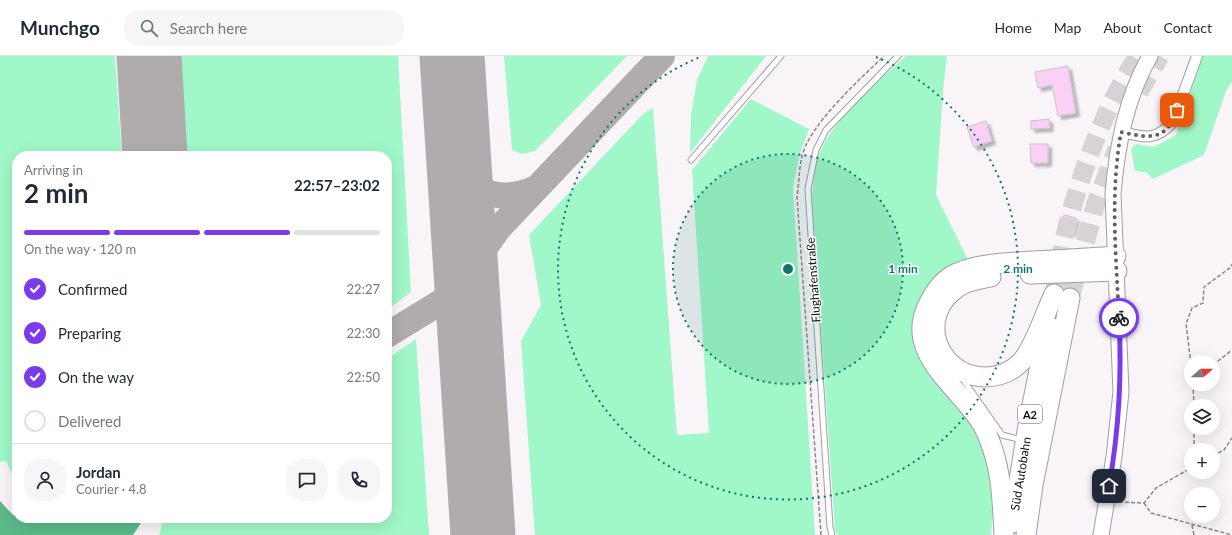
<!DOCTYPE html>
<html lang="en">
<head>
<meta charset="utf-8">
<style>
  :root { --surface:#fff; --page:#f6f6f7; --text:#1f2937; --muted:#747a83; --line:#e0e1e3; --accent:#7c3aed }
  body { margin:0; font-family:Lato,sans-serif; background:var(--page); color:var(--text); height:100vh; display:flex; flex-direction:column; font-size:15px; white-space:nowrap }
  * { box-sizing:border-box; margin:0 }
  p { font-size:13px; color:var(--muted) }
  .icon { flex:none; width:22px; height:22px; fill:none; stroke:currentColor; stroke-width:2; stroke-linecap:round; stroke-linejoin:round }
  .map { position:relative; flex:1; overflow:hidden }
  .drawer { position:absolute; left:12px; top:95px; width:380px; height:372px; display:flex; flex-direction:column; background:var(--surface); border-radius:16px; box-shadow:0 4px 16px #0002 }
  .drawer>* { flex:none }
  .needle { width:26px; rotate:70deg }
  .controls { position:absolute; left:1184px; top:299px; display:grid; gap:8px }
  .controls a { display:grid; place-items:center; width:36px; height:36px; border-radius:50%; background:var(--surface); box-shadow:0 4px 16px #0002; font-size:20px }
  .pin { position:absolute; display:grid; place-items:center; width:34px; height:34px; color:#fff; margin:-17px; border-radius:8px; box-shadow:0 2px 6px #0006 }
  .courier { position:absolute; display:grid; place-items:center; width:40px; height:40px; margin:-20px; border:3px solid #7c3aed; border-radius:50%; background:#fff; color:#222; box-shadow:0 1px 5px #0007 }
  .head em { font-style:normal; font-weight:700 }
  .head div { display:flex; flex-direction:column-reverse }
  .head { display:flex; align-items:center; justify-content:space-between; height:68px; padding:0 12px }
  h1 { font-size:26px; font-weight:700; line-height:30px }
  .bar { display:grid; grid-template-columns:repeat(4,1fr); gap:6px 4px; align-content:center; height:48px; padding:0 12px }
  .bar i { height:5px; border-radius:3px; background:var(--line) }
  .bar .selected { background:var(--accent) }
  .bar p { grid-column:span 4 }
  .line { display:flex; align-items:center; gap:10px; padding:0 12px; border-top:1px solid var(--line) }
  .line div { flex:1 }
  .round { display:grid; place-items:center; flex:none; width:42px; height:42px; border-radius:16px; background:var(--page) }
  ol { padding:0 12px; list-style:none }
  li { display:flex; align-items:center; gap:12px; height:44px }
  li p { margin-inline-start:auto }
  li .icon { padding:4px; border-radius:50%; background:var(--accent); color:#fff; stroke-width:4 }
  li:last-child { color:var(--muted) }
  li i { width:22px; height:22px; border:2px solid var(--line); border-radius:50% }
  header { display:flex; align-items:center; gap:24px; box-sizing:border-box; height:56px; padding:0 20px; background:var(--surface); border-bottom:1px solid var(--line) }
  header strong { font-size:19px }
  nav { display:flex; gap:22px; margin-inline-start:auto; font-size:14px }
  .search { width:280px; height:36px; background:var(--page); display:flex; align-items:center; gap:10px; box-sizing:border-box; padding:0 14px; border-radius:16px; color:var(--muted); font-size:15px }
  .map>svg:first-child { display:block }
  .green { fill:#a0f7c7 }
  .water { fill:#5bba8a }
  .lines { fill:none; stroke-linecap:round; stroke-linejoin:round }
  .taxiway { stroke:#b0acae; stroke-width:26 }
  .runway { stroke:#b0acae; stroke-width:65 }
  .building { fill:#fbd0f6; stroke:#c8c3c7; filter:url(#shadow) }
  .motorway-tunnel { stroke:#d6d2d5; stroke-width:19; stroke-dasharray:19 10; stroke-linecap:butt }
  .service-casing { stroke:#a29da2; stroke-width:7 }
  .minor-casing { stroke:#a29da2; stroke-width:12 }
  .secondary-casing { stroke:#a29da2; stroke-width:17 }
  .motorway-casing { stroke:#a29da2; stroke-width:21 }
  .path { stroke:#8a8689; stroke-width:1.5; stroke-dasharray:4 2; stroke-linecap:butt }
  .service { stroke:#fff; stroke-width:5 }
  .minor { stroke:#fff; stroke-width:10 }
  .secondary { stroke:#fff; stroke-width:15 }
  .motorway { stroke:#fff; stroke-width:19 }
  .done { stroke:#625e61; stroke-width:4; stroke-dasharray:0 7.2 }
  .route { stroke:#7c3aed; stroke-width:5 }
  .ring { fill:none; stroke:#0f766e; stroke-width:2; stroke-dasharray:2 4 }
  .labels { text-anchor:middle; dominant-baseline:central; stroke-width:3; stroke-linejoin:round; paint-order:stroke }
  .shield { fill:#fff; stroke:#585657; stroke-width:1 }
  .shield-label { font-size:11px; font-weight:bold; fill:#100e0f }
  .street-label { font-size:12px; fill:#100e0f; stroke:#fff }
  .centre { fill:#0f766e; stroke:#fff; stroke-width:2 }
  .ring-label { font-size:12px; text-anchor:middle; font-weight:bold; fill:#0f766e; stroke:#fff; stroke-width:3; stroke-linejoin:round; paint-order:stroke }
</style>
</head>
<body>
<header>
<strong>Munchgo</strong>
<div class="search"><svg class="icon" aria-label="search" viewBox="0 0 24 24"><circle cx="10" cy="10" r="6"/><path d="M15 15l6 6"/></svg>Search here</div>
<nav><a>Home</a><a>Map</a><a>About</a><a>Contact</a></nav>
</header>
<div class="map">
<svg width="1232" height="479" viewBox="0 0 1232 479">
  <defs>
    <filter id="shadow"><feDropShadow dx="3.5" dy="3.5" stdDeviation="1" flood-color="#0004"/></filter>
  </defs>
  <rect width="100%" height="100%" fill="#f9f4f8"/>
  <path class="green" d="M0,0H115L122,100H17V429L6,405L0,406Z
    M179,0H398L411,236L387,254V100H186Z
    M504,0H627L535,95L522,98L512,94Z
    M708,0H766L690,97L691,59L697,24Z
    M906,0H947L943,34L936,139L969,206L920,250L981,378L995,431L991,479H838L835,474L812,142C813,130 814,117 817,105C829,65 875,28 906,0Z
    M1203,0H1232V25L1226,35L1204,99L1153,123L1146,116L1135,115L1131,93L1136,88L1154,91L1176,79Z
    M751,43L809,73L799,101L793,132L815,479H535L521,285L541,249L529,179L644,57L653,52L677,379L709,377L692,114Z
    M416,283L429,479H159L161,473L162,462H387V303Z"/>
  <path class="water" d="M0,445L13,459H17V462H143V464L133,479H0Z"/>
  <g class="lines">
    <path class="taxiway" d="M459,102C462,108 465,115 469,121C484,145 514,142 536,132
      M468,235L484,193L498,173L662,0
      M387,279L467,230"/>
    <path class="runway" d="M149,0L155,100
      M452,0L483,479"/>
  </g>
  <path class="building" d="M1068,10L1076,57L1058,60L1052,29L1038,32L1035,16Z
    M1049,63L1050,72L1031,73V65Z
    M986,65L992,85L974,91L967,71Z
    M1030,88H1048V107H1031Z
    M1064,159L1076,162L1072,177L1059,174Z"/>
  <g class="lines">
    <path class="motorway-tunnel" d="M1139,36L1160,0
      M1054,238C1060,207 1065,173 1075,142C1090,93 1110,43 1138,0
      M1070,242L1096,147L1117,93"/>
    <defs>
      <path id="service" d="M691,104L781,0
        M962,322L1002,379L1022,384
        M832,479L830,471L808,133L816,94L826,74L898,0"/>
      <path id="minor" d="M1121,76C1144,81 1155,86 1173,66L1197,0"/>
      <path id="secondary" d="M1101,479L1114,401L1121,336L1113,138C1117,90 1126,42 1150,0"/>
      <g id="motorway">
        <path d="M1030,218L1117,215"/>
        <path d="M991,221C980,223 966,225 957,232C916,260 936,319 984,321C998,321 1010,317 1020,307C1033,295 1046,255 1054,238"/>
        <path id="s1" d="M1012,467L1028,369L1048,269"/>
        <path d="M1004,479C1002,442 1002,413 987,378C969,335 898,300 930,245C937,231 946,220 962,215C984,207 1008,207 1031,205C1059,204 1088,202 1116,200"/>
        <path d="M1026,479L1033,429L1070,242"/>
      </g>
    </defs>
    <use href="#service" class="service-casing"/>
    <use href="#minor" class="minor-casing"/>
    <use href="#secondary" class="secondary-casing"/>
    <use href="#motorway" class="motorway-casing"/>
    <path class="path" d="M1191,308L1186,268L1192,252L1203,247L1204,231L1231,211L1232,208
      M1213,309L1232,294
      M1193,328L1194,350
      M1194,372V394
      M1213,400L1224,394L1232,382
      M1119,446L1144,447L1156,432L1191,412
      M1144,447L1151,457L1232,479
      M1192,469L1194,479
      M821,479L797,141C799,127 799,113 802,100C810,68 860,23 884,0"/>
    <use href="#service" class="service"/>
    <use href="#minor" class="minor"/>
    <use href="#secondary" class="secondary"/>
    <use href="#motorway" class="motorway"/>
  </g>
  <g class="lines">
    <path class="done" d="M1119,262C1116,198 1110,140 1121,76C1149,82 1166,86 1177,54"/>
    <path class="route" d="M1109,430C1119,374 1122,319 1119,262"/>
  </g>
  <circle cx="788" cy="213" r="115" fill="#0f766e" fill-opacity=".12"/>
  <g class="ring">
    <circle cx="788" cy="213" r="115"/>
    <path d="M876 1A230 230 0 1 1 700 1"/>
  </g>
  <g class="labels">
    <rect class="shield" x="1018" y="349" width="24" height="18" rx="3"/>
    <g class="shield-label">
      <text x="1030" y="358">A2</text>
    </g>
    <g class="street-label">
      <text transform="translate(813 224) rotate(-94)">Flughafenstraße</text>
      <text stroke="none"><textPath href="#s1" startOffset="50">Süd Autobahn</textPath></text>
    </g>
  </g>
  <circle cx="788" cy="213" r="6" class="centre"/>
  <g class="ring-label">
    <text x="903" y="217">1 min</text>
    <text x="1018" y="217">2 min</text>
  </g>
</svg>
<div class="controls">
<a><svg class="needle" viewBox="-14 -14 28 28"><path d="M0-13l5 13h-10z" fill="#e53935"/><path d="M0 13l5-13h-10z" fill="#747a83"/></svg></a>
<a><svg class="icon" aria-label="layers" viewBox="0 0 24 24"><path d="M12 4l9 5-9 5-9-5zM3 14l9 5 9-5"/></svg></a>
<a>+</a>
<a>−</a>
</div>
<div class="pin" style="left:1177px;top:54px;background:#ea580c"><svg class="icon" aria-label="bag" viewBox="0 0 24 24"><path d="M5 8h14l-1 12H6zM9 8a3 3 0 0 1 6 0"/></svg></div>
<div class="pin" style="left:1109px;top:430px;background:#1f2937"><svg class="icon" aria-label="home" viewBox="0 0 24 24"><path d="M3 11l9-7 9 7M6 9v11h12V9"/></svg></div>
<div class="courier" style="left:1119px;top:262px"><svg class="icon" aria-label="bike" viewBox="0 0 24 24"><circle cx="6" cy="16" r="4"/><circle cx="18" cy="16" r="4"/><path d="M6 16l4-8h5l3 8M10 8l3 8H6M13 5h3"/></svg></div>
<section class="drawer">
<div class="head"><div><h1>2 min</h1><p>Arriving in</p></div><em>22:57–23:02</em></div>
<div class="bar"><i class="selected"></i><i class="selected"></i><i class="selected"></i><i></i><p>On the way · 120 m</p></div>
<ol>
<li><svg class="icon" aria-label="check" viewBox="0 0 24 24"><path d="M5 12l5 5 9-10"/></svg>Confirmed<p>22:27</p></li>
<li><svg class="icon" aria-label="check" viewBox="0 0 24 24"><path d="M5 12l5 5 9-10"/></svg>Preparing<p>22:30</p></li>
<li><svg class="icon" aria-label="check" viewBox="0 0 24 24"><path d="M5 12l5 5 9-10"/></svg>On the way<p>22:50</p></li>
<li><i></i>Delivered</li>
</ol>
<div class="line" style="height:72px"><a class="round"><svg class="icon" aria-label="person" viewBox="0 0 24 24"><circle cx="12" cy="8" r="4"/><path d="M4 21q1-7 8-7t8 7"/></svg></a><div><b>Jordan</b><p>Courier · 4.8</p></div><a class="round"><svg class="icon" aria-label="chat" viewBox="0 0 24 24"><path d="M4 5h16v11H9l-5 4z"/></svg></a><a class="round"><svg class="icon" aria-label="phone" viewBox="0 0 24 24"><path d="M5 4h4l2 5-3 2q2 4 5 5l2-3 5 2v4C11 20 4 13 5 4z"/></svg></a></div>
</section>
</div>
</body>
</html>
